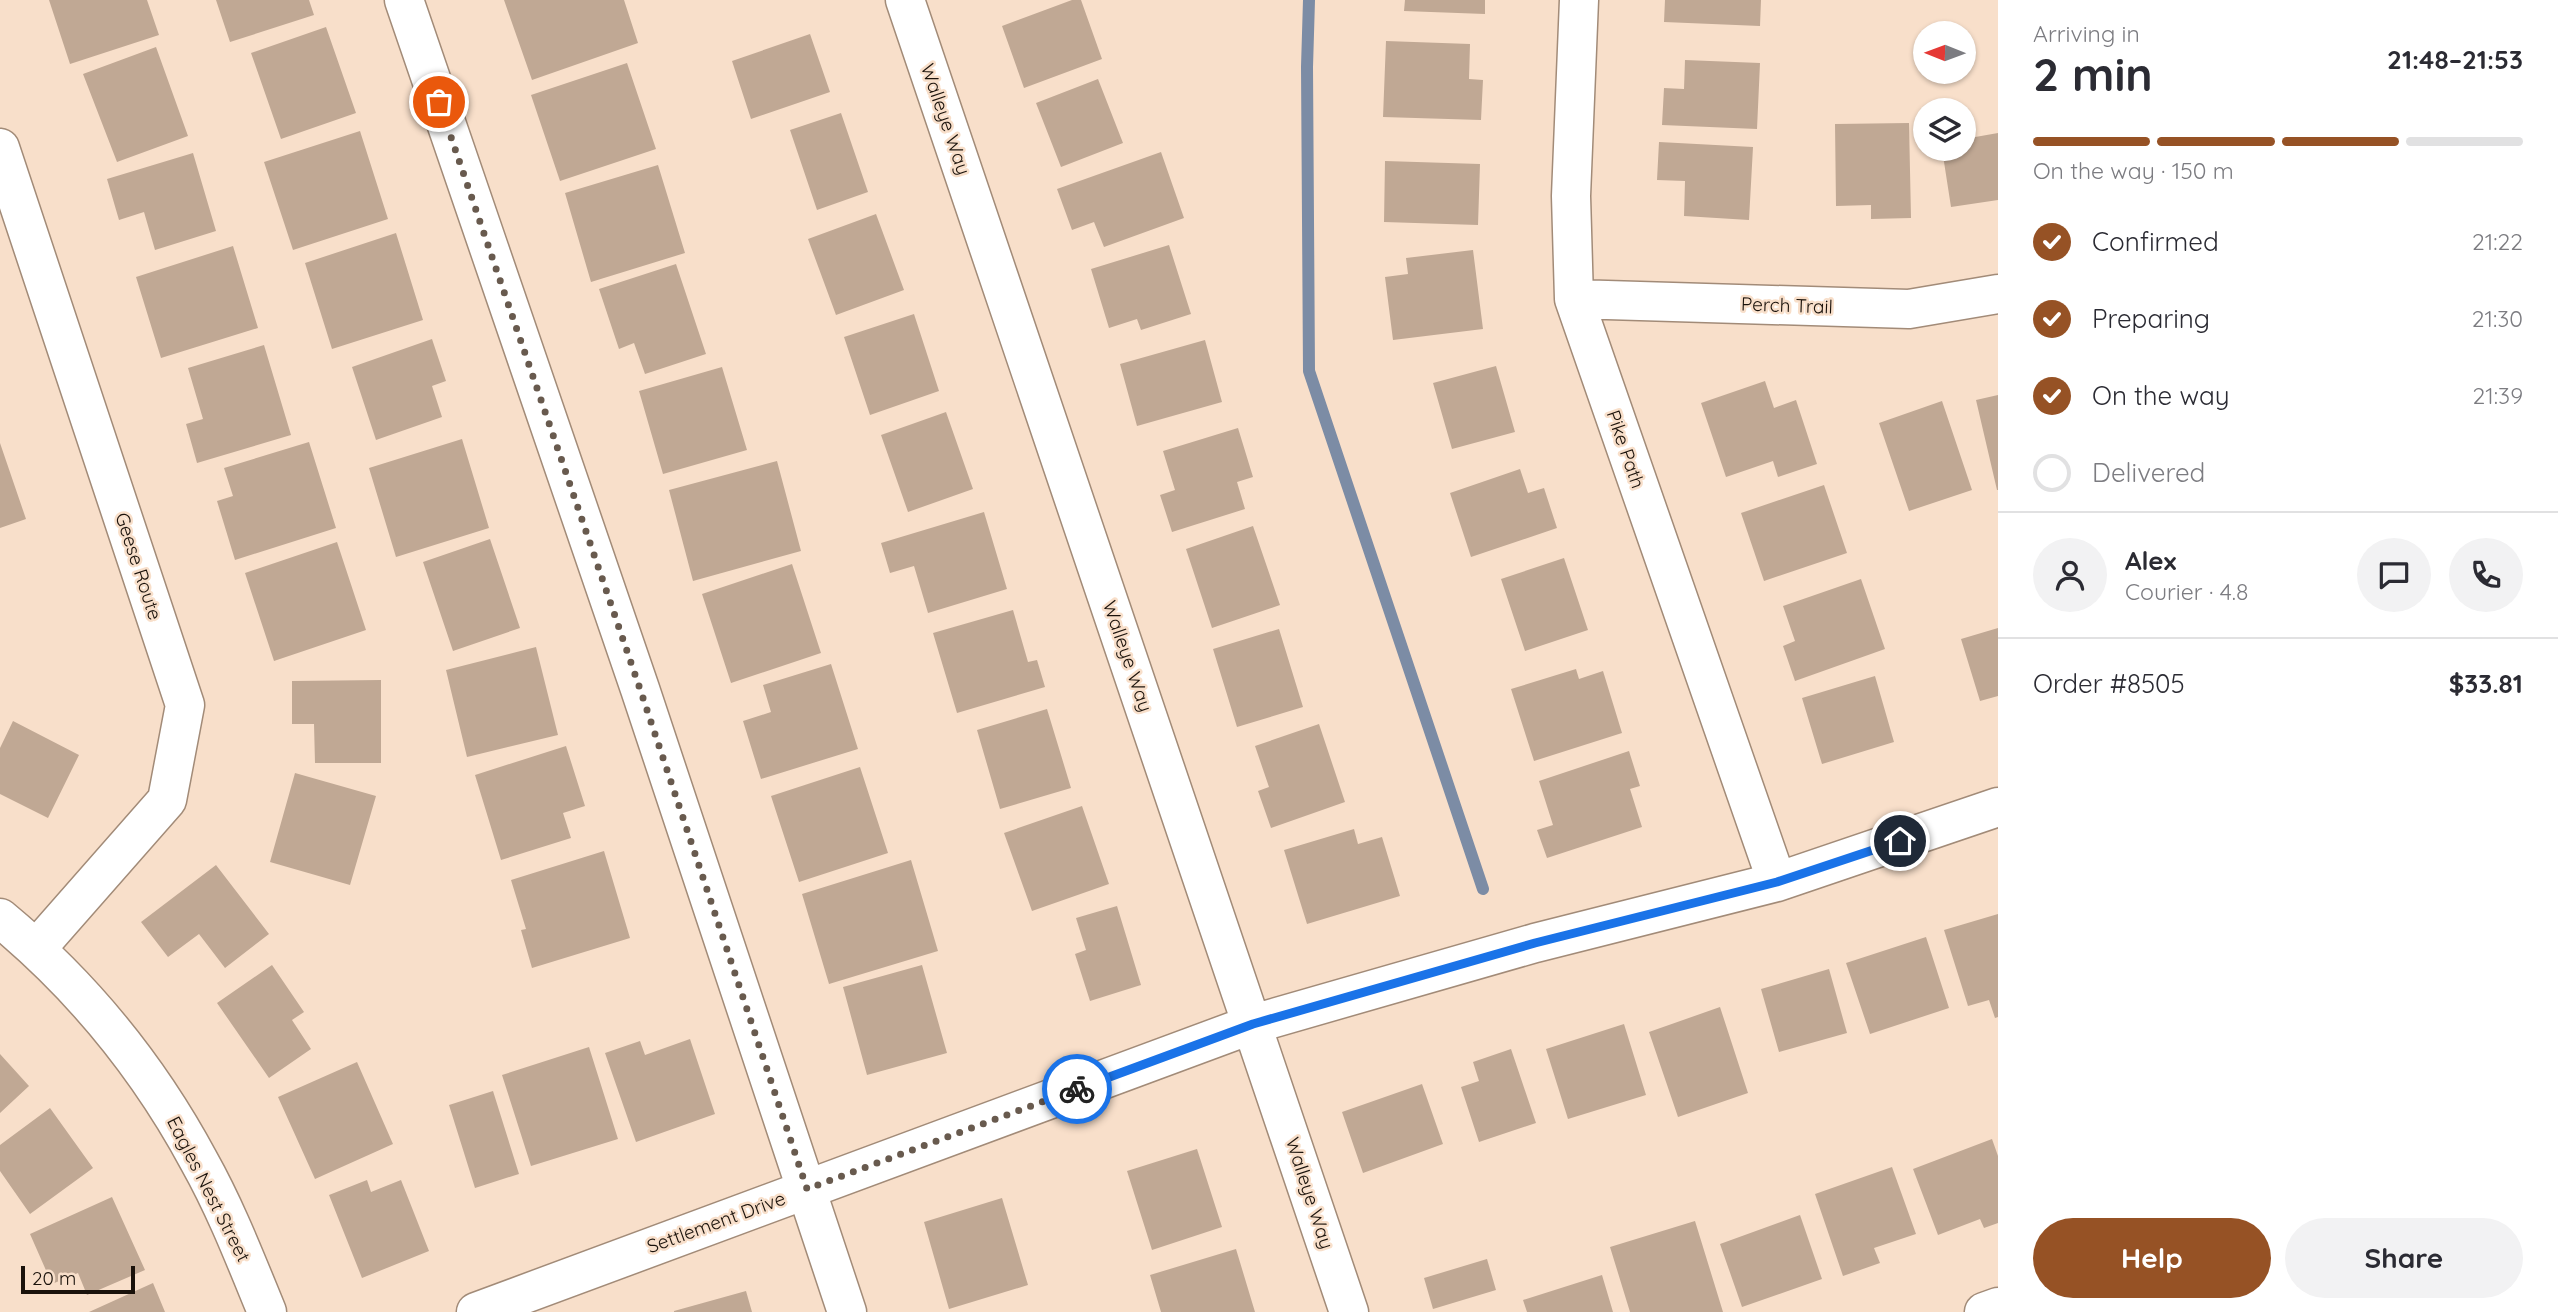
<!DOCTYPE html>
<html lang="en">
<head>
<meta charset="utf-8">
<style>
  :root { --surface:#fff; --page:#f2f2f3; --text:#2b2b33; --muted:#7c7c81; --line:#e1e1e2; --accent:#965225 }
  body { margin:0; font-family:Quicksand,sans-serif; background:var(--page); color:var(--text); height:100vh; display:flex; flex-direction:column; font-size:26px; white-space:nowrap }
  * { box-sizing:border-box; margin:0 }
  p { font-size:23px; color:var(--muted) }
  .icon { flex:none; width:38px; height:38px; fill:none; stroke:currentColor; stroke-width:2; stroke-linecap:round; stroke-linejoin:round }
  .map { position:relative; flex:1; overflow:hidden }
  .details { display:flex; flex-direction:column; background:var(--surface); width:560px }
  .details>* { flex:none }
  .needle { width:46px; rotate:271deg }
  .tools { position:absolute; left:1913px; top:21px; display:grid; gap:14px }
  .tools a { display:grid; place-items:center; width:63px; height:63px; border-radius:50%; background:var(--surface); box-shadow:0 2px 5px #0004; font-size:35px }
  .scale { position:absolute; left:21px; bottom:18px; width:114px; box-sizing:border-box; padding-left:7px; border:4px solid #1a120b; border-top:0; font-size:19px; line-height:24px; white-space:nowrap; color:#1a120b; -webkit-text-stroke:5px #f8dfca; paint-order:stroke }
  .pin { position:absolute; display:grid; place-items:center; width:60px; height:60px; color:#fff; margin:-30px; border:4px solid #fff; border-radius:50%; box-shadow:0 2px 7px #0007 }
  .courier { position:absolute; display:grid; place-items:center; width:70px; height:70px; margin:-35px; border:5px solid #1a73e8; border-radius:50%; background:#fff; color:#222; box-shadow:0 2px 9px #0007 }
  .head em { font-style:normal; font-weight:700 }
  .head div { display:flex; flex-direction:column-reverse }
  .head { display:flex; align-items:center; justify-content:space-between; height:119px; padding:0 35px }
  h1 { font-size:46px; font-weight:700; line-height:52px }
  .bar { display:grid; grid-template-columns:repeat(4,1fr); gap:10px 7px; align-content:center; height:84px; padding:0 35px }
  .bar i { height:9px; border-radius:5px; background:var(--line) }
  .bar .selected { background:var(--accent) }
  .bar p { grid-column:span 4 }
  .line { display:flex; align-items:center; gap:18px; padding:0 35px; border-top:2px solid var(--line) }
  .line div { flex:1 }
  .round { display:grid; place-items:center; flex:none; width:74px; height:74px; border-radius:37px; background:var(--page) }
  ol { padding:0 35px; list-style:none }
  li { display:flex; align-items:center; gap:21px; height:77px }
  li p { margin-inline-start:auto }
  li .icon { padding:7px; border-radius:50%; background:var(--accent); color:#fff; stroke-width:4 }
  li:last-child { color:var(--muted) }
  li i { width:38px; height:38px; border:4px solid var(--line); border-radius:50% }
  .primary-button { display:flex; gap:14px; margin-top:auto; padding:14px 35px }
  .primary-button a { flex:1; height:80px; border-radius:42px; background:var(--accent); color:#fff; font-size:28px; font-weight:700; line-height:80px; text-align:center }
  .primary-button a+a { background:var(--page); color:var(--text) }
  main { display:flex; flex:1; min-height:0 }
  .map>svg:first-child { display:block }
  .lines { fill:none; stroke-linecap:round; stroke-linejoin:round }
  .stream { stroke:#7c8ca5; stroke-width:12 }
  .building { fill:#c0a894 }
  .minor-casing { stroke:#a28b78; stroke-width:41 }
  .minor { stroke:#fff; stroke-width:38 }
  .done { stroke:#685a4e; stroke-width:7; stroke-dasharray:0 12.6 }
  .route { stroke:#1a73e8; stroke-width:9 }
  .labels { text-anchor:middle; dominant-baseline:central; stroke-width:5; stroke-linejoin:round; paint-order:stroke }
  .street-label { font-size:19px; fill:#1a120b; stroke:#f8dfca }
</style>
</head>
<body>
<main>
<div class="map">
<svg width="1998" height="1312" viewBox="0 0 1998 1312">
  <rect width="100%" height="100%" fill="#f8dfca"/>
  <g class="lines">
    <path class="stream" d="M1309,0L1307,67L1309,371L1483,889"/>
  </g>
  <path class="building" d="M49,0H147L159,35L70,64Z
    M216,0H309L314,15L230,42Z
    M504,0H624L638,43L532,80Z
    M1072,0H1081L1102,59L1024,88L1002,26Z
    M1405,0H1485V14L1404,11Z
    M1665,0H1761L1760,26L1664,22Z
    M326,27L356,113L281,139L251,53Z
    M810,34L830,92L751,119L732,61Z
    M1386,41L1470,44L1469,79L1483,80L1481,120L1383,117Z
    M156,47L188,136L117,162L83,74Z
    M1685,60L1760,63L1757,129L1662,125L1664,88L1684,89Z
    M627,63L656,149L560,181L531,95Z
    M1098,79L1123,143L1061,167L1036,103Z
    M841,113L868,192L817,210L790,130Z
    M1909,123L1911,218L1871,219V205L1836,206L1835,124Z
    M360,131L388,219L293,250L264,162Z
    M1998,133V200L1951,207L1942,149H1964V139Z
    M1659,142L1753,147L1749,220L1684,216L1685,181L1657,180Z
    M1161,152L1184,218L1104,247L1094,222L1072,230L1057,189Z
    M193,153L216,231L155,250L144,212L119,220L107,179Z
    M1385,161L1480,164L1478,225L1384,222Z
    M658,165L685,253L591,282L565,193Z
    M876,214L904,290L836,315L808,239Z
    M396,233L423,320L332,349L305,263Z
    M1169,245L1191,314L1141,330L1137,319L1109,328L1091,269Z
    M233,246L258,328L161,358L136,277Z
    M1473,250L1483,329L1393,340L1385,277L1408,274L1406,258Z
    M676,264L706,354L645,374L634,343L619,349L599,289Z
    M914,314L939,391L870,415L844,337Z
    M432,339L446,381L432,386L442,417L376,440L352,367Z
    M1205,340L1222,402L1137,426L1120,364Z
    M264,345L291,435L197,463L186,424L203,419L188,368Z
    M1496,366L1515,432L1452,449L1433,383Z
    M722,367L747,450L663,474L639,391Z
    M1765,381L1774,408L1796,400L1817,464L1778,477L1773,461L1726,477L1701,403Z
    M1998,395V490H1997L1976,400Z
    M1942,401L1972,490L1909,511L1879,423Z
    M946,412L973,489L908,512L881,435Z
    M1238,428L1253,477L1237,482L1245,509L1172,532L1160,495L1175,490L1163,451Z
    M462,439L489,528L396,557L369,468Z
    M309,442L336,528L235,560L217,501L233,496L224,468Z
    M0,443L26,519L0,528Z
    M777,461L801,551L693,581L669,490Z
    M1520,469L1528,493L1544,488L1557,528L1471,557L1450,493Z
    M1824,485L1847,553L1764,581L1741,513Z
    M984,512L1007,589L928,613L914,566L890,573L881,543Z
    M1253,526L1280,605L1212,628L1186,549Z
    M490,539L520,628L453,651L423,562Z
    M337,542L366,630L274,661L245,573Z
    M1564,558L1588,630L1525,651L1501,579Z
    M792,564L821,653L731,683L702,594Z
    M1861,579L1885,649L1795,681L1783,646L1795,641L1783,606Z
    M1013,610L1028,662L1037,660L1045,687L957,713L933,633Z
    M1998,628V696L1980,701L1961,639Z
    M1279,629L1303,707L1237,727L1213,649Z
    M536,647L558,735L467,757L446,670Z
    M831,664L858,749L761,779L743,721L771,712L763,685Z
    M1576,669L1579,679L1603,671L1622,733L1534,761L1511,689Z
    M1875,676L1894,742L1822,764L1802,698Z
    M381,680V763H315L314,724H292V681Z
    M1047,709L1071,788L1000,809L977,730Z
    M13,721L79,755L48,818L0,794V748Z
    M1319,724L1345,802L1271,828L1258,791L1269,787L1255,746Z
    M566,746L585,806L563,813L571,838L501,860L475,775Z
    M1629,751L1640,786L1630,789L1642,827L1547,858L1537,830L1553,825L1539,781Z
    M860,767L888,853L799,882L771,796Z
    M295,773L376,796L350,885L270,862Z
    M1082,806L1109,884L1032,911L1004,833Z
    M1354,829L1358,844L1382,837L1400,896L1307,924L1284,850Z
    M604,851L630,938L532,968L521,930L526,929L511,880Z
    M911,860L938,951L829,984L802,894Z
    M216,865L269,934L225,968L199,934L168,957L141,922Z
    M1117,906L1141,985L1090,1001L1075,954L1086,950L1076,918Z
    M1998,914V1017L1995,1018L1989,1000L1968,1006L1944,930Z
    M1926,937L1949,1008L1870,1034L1846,963Z
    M272,965L304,1012L292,1020L311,1049L269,1078L217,1003Z
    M922,965L947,1053L867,1075L843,987Z
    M1829,969L1847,1033L1779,1052L1761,989Z
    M1720,1007L1748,1093L1678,1117L1649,1032Z
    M1624,1024L1646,1095L1568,1119L1546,1049Z
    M690,1039L715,1114L636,1142L605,1053L640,1041L645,1055Z
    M589,1047L618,1139L531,1166L502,1075Z
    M1511,1049L1536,1123L1479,1142L1461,1087L1479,1081L1473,1062Z
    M0,1054L29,1086L0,1113Z
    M357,1062L393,1144L315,1179L278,1097Z
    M1422,1084L1443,1144L1363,1173L1342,1112Z
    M493,1091L519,1174L475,1188L449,1105Z
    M50,1108L93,1168L30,1214L0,1171V1145Z
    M1992,1139L1998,1156V1223L1984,1228L1980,1219L1938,1235L1913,1169Z
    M1197,1149L1222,1227L1152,1250L1127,1171Z
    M1892,1167L1916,1234L1874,1248L1880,1263L1843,1276L1815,1194Z
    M367,1180L371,1192L401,1180L429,1251L362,1278L329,1195Z
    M112,1197L145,1270L87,1295L78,1273L52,1284L30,1234Z
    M1002,1198L1028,1285L949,1309L924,1222Z
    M1800,1215L1822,1279L1742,1307L1720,1244Z
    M1695,1221L1723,1312H1630L1610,1247Z
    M1236,1249L1255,1312H1161L1150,1275Z
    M1487,1259L1496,1290L1433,1309L1424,1278Z
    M1602,1275L1613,1312H1527L1523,1300Z
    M153,1283L165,1312H89Z
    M746,1291L752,1312H674V1311Z"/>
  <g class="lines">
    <defs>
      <path id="minor" d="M404,0L640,689L847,1312
        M905,0L1349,1312
        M1579,0L1571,196L1574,299L1777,882
        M0,148L185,705L167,800L37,948
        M1574,299L1909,309L1998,294
        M0,918C81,985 149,1068 199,1161C226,1209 246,1261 267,1312
        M476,1312L1253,1024L1535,943L1777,882L1998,807
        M1984,1312L1998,1307"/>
    </defs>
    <use href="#minor" class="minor-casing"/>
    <use href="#minor" class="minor"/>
  </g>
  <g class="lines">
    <path class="done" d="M439,102L640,689L807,1189L1077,1089"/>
    <path class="route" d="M1077,1089L1253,1024L1535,943L1777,882L1900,841"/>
  </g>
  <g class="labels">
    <g class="street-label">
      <text transform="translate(946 119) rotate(71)">Walleye Way</text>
      <text transform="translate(1787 305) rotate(2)">Perch Trail</text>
      <text transform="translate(1626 449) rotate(71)">Pike Path</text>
      <text transform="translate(139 566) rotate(72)">Geese Route</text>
      <text transform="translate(1128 656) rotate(71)">Walleye Way</text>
      <text transform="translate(209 1189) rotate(63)">Eagles Nest Street</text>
      <text transform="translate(1310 1193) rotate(72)">Walleye Way</text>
      <text transform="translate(716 1222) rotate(-20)">Settlement Drive</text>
    </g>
  </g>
</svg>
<div class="tools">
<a><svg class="needle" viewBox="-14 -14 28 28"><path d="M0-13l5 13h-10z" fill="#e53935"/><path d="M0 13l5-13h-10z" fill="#7c7c81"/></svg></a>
<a><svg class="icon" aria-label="layers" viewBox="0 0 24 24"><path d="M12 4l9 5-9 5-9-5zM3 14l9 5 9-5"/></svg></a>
</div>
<div class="scale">20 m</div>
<div class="pin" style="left:439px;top:102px;background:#ea580c"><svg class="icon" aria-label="bag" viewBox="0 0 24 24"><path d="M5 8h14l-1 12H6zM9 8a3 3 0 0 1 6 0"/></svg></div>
<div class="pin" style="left:1900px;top:841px;background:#1f2937"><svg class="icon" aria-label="home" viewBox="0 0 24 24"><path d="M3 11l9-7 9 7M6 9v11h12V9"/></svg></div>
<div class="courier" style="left:1077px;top:1089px"><svg class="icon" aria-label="bike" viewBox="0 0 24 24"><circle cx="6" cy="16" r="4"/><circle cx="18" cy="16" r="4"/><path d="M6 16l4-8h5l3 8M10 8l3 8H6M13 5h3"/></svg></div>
</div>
<section class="details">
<div class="head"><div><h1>2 min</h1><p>Arriving in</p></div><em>21:48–21:53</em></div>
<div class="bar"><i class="selected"></i><i class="selected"></i><i class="selected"></i><i></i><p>On the way · 150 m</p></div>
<ol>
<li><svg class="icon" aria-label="check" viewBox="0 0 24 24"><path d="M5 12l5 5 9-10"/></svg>Confirmed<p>21:22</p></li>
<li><svg class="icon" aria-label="check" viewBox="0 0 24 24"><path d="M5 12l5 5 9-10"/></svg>Preparing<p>21:30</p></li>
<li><svg class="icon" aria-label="check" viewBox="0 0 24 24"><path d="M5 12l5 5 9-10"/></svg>On the way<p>21:39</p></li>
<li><i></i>Delivered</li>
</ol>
<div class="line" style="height:126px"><a class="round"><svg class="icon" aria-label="person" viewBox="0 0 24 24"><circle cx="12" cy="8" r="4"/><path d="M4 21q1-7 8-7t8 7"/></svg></a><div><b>Alex</b><p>Courier · 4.8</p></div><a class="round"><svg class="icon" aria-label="chat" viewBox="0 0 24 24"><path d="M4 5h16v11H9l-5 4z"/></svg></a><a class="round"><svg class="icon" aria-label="phone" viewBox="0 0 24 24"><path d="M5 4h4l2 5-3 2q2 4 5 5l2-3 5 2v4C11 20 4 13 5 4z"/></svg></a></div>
<div class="line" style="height:91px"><div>Order #8505</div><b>$33.81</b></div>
<div class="primary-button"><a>Help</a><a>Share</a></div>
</section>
</main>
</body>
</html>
